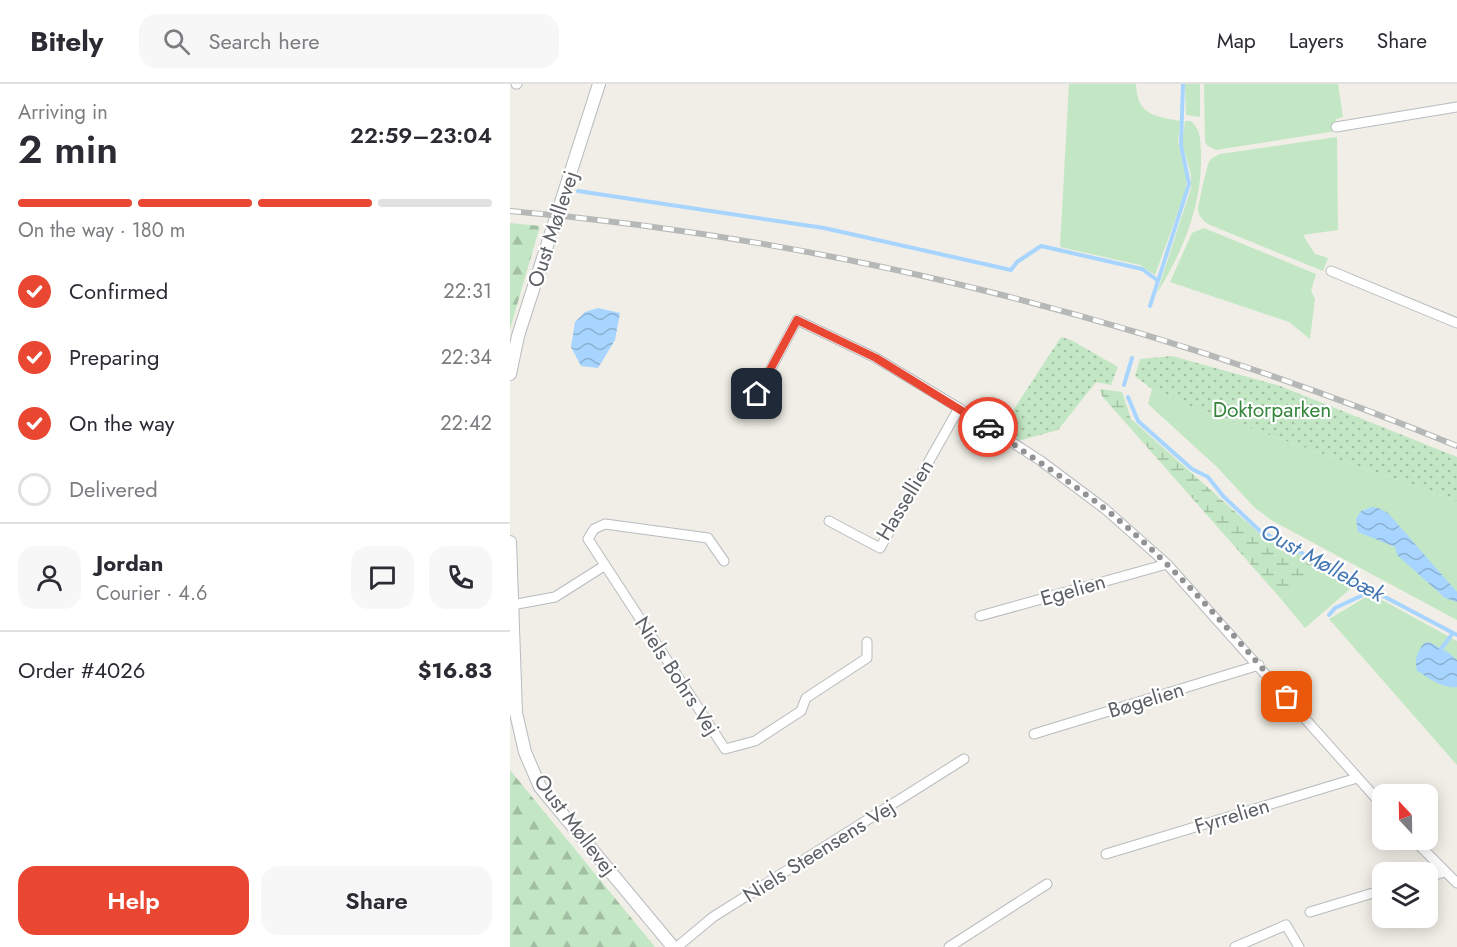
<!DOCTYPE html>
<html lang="en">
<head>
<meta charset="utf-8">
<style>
  :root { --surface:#fff; --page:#f7f7f7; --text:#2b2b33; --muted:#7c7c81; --line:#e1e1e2; --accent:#e94732 }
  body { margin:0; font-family:Jost,sans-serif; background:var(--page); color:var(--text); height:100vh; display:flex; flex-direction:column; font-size:22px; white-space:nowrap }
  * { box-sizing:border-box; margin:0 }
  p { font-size:20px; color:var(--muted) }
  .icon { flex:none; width:33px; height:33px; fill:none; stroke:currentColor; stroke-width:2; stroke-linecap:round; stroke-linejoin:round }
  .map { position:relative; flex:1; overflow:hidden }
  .side { display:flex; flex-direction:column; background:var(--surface); width:510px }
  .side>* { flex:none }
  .needle { width:39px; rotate:338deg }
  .tools { position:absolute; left:862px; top:700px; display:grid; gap:12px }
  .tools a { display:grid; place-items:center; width:66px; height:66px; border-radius:12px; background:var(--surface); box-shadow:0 3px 15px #0003; font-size:30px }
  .pin { position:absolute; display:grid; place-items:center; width:51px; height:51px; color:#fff; margin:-26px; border-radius:12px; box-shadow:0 3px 9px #0006 }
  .courier { position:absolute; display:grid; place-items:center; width:60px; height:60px; margin:-30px; border:4px solid #e94732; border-radius:50%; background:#fff; color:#222; box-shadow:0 2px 8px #0007 }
  .summary em { font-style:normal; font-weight:600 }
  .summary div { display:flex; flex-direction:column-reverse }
  .summary { display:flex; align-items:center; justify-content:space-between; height:102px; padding:0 18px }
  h1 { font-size:39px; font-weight:600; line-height:45px }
  .bar { display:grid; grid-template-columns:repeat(4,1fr); gap:9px 6px; align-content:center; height:72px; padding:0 18px }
  .bar i { height:8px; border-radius:4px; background:var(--line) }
  .bar .on { background:var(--accent) }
  .bar p { grid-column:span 4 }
  .line { display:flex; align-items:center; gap:15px; padding:0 18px; border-top:2px solid var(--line) }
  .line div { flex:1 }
  .round { display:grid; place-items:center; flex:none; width:63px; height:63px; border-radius:18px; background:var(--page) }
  ol { padding:0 18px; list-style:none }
  li { display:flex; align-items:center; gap:18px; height:66px }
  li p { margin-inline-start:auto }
  li .icon { padding:6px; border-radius:50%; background:var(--accent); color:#fff; stroke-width:4 }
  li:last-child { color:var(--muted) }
  li i { width:33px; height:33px; border:3px solid var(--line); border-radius:50% }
  .cta { display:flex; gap:12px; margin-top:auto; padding:12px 18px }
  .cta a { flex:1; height:69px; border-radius:18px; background:var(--accent); color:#fff; font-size:24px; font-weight:600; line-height:69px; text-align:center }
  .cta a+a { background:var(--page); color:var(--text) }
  header { display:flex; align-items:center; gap:36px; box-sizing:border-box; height:84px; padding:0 30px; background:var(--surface); border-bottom:2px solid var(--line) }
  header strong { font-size:28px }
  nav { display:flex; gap:33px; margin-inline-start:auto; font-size:21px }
  .search { width:420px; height:54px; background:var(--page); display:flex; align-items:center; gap:15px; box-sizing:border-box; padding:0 21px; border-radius:18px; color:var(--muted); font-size:22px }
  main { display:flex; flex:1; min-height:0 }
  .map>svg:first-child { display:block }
  .green { fill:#c3e7c4 }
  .forest { fill:url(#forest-firs) }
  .wetland { fill:url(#wetland-marsh) }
  .park { fill:url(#park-dots) }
  .water { fill:url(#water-waves) }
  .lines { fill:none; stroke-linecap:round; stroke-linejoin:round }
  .stream { stroke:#a7d5ff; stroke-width:4 }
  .minor-casing { stroke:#b8bbbf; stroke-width:11 }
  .tertiary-casing { stroke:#b8bbbf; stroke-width:14 }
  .minor { stroke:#fff; stroke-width:9 }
  .tertiary { stroke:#fff; stroke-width:12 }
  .rail-casing { stroke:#b6b7b7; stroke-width:6 }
  .rail { stroke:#fff; stroke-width:4; stroke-dasharray:11; stroke-linecap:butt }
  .done { stroke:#909293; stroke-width:6; stroke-dasharray:0 10.8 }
  .route { stroke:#e94732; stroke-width:8 }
  .labels { text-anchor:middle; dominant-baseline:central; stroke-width:4.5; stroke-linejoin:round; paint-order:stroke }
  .street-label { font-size:21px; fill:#5d6166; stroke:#fff }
  .park-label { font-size:21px; fill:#35853c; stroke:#fff }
  .water-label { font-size:22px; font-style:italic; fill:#4275b2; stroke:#fff }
</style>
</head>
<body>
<header>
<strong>Bitely</strong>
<div class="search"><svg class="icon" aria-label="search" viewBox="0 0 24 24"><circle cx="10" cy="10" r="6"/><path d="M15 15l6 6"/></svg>Search here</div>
<nav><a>Map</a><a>Layers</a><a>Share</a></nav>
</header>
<main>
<section class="side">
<div class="summary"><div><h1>2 min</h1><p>Arriving in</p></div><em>22:59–23:04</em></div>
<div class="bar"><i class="on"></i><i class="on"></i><i class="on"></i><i></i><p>On the way · 180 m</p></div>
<ol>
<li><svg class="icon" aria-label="check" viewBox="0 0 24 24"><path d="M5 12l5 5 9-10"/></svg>Confirmed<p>22:31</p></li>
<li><svg class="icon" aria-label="check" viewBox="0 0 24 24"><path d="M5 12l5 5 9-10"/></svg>Preparing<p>22:34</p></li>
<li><svg class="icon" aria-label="check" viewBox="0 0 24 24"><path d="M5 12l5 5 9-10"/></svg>On the way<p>22:42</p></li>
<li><i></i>Delivered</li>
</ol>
<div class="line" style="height:108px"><a class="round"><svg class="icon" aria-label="person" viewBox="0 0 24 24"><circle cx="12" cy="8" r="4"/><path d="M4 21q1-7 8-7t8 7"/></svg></a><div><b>Jordan</b><p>Courier · 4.6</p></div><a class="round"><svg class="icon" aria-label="chat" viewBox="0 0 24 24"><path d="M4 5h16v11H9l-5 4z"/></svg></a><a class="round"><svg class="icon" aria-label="phone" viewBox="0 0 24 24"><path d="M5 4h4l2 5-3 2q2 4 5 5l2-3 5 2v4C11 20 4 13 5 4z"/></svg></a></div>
<div class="line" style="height:78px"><div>Order #4026</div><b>$16.83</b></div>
<div class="cta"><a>Help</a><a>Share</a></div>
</section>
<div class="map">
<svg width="947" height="863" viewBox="0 0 947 863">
  <defs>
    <pattern id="forest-firs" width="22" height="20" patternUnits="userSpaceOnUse" patternTransform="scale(1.5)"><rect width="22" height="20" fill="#c3e7c4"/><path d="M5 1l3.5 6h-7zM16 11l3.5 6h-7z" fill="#a2bfa3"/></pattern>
    <pattern id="wetland-marsh" width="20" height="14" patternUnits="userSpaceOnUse" patternTransform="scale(1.5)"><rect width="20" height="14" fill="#c3e7c4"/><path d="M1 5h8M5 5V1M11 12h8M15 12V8" fill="none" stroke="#a2bfa3"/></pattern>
    <pattern id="park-dots" width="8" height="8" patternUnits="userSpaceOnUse" patternTransform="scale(1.5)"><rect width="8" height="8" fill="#c3e7c4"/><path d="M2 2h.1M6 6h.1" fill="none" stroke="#a2bfa3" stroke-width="1.8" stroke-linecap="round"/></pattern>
    <pattern id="water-waves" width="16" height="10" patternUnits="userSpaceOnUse" patternTransform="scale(1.5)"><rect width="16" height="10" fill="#a7d5ff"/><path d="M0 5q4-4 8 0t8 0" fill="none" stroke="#8bb0d2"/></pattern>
  </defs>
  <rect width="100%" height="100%" fill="#f0eee6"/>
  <path class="green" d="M559,0H626C627,31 644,32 670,37L668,58L676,93V106L645,191L630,181L550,163Z
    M675,0H690V33L676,31Z
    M694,0H828L833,33L826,35V47L706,66L698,62L695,58Z
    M675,37H681C691,46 690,55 691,67C693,118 674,166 647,209L681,104V91L672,58Z
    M827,53L828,146L793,151L805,170L818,174L813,187L700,141C694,138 689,133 688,126C688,122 697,81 699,78C701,74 706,72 710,70Z
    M694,144L806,190L801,207L805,215L800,255L779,238L660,198L682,149Z
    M642,305L694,328L947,417V536L761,436L744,423L707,383L638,320Z
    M811,482L846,500L795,544L771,515Z
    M861,510L947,557V681L819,535Z"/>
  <path class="forest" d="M0,139L30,142L0,245Z
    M0,686L145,863H0Z"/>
  <path class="wetland" d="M590,305L612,308L621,335L749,449L811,482L771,515L592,312Z"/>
  <path class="park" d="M551,253L561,256L608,283L601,301L586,298L548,346L508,357L491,345Z
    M662,272L770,302L947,373V417L694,328L642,305L625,292L630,275Z"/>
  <path class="water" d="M88,224L110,229L105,256L88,284L71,282L61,263L65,238L75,228Z
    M862,423L868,424L878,429L947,508V518L935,514L887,471L885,463L848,448L846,435L851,427Z
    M919,558L939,569L947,576V603C932,605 919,594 907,587C904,576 907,568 914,559Z"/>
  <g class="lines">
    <path class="stream" d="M68,107L314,144L501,186L507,178L531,162L632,185L647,196
      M640,222L679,100L671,61L673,0
      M614,301L622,274
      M618,313L628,337L682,385L698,393L713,412L750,447L947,551
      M819,531L825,524L853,511
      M931,565L943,549"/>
    <defs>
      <path id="minor" d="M6,0H7
        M826,43L947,23
        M821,187L947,239
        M237,329L287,236L366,274L449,324L531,377L595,425L657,480L873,722
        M319,437L370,464L449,324
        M214,477L198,454L95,440L84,445L78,455L215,665L245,657L291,627L296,614L357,574V558
        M2,521L45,513L94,482
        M470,532L657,480
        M524,650L749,581
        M904,756L947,799
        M596,770L847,694
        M918,793L935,788
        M800,828L873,806
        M167,863L203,833L454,675
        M439,863L537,800
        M725,863L776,841L789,863"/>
      <path id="tertiary" d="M0,290L8,252L89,0
        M0,458L6,629L15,668L30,703L163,863"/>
    </defs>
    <use href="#minor" class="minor-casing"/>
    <use href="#tertiary" class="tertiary-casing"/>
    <use href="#minor" class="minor"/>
    <use href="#tertiary" class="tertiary"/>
    <defs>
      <path id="rail" d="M0,127C324,155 646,238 947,362"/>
    </defs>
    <use href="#rail" class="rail-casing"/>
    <use href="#rail" class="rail"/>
  </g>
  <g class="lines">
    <path class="done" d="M478,343C517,370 556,395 594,424C662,478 720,547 777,613"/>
    <path class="route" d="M247,310L287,236L366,274L478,343"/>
  </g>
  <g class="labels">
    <g class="street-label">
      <text transform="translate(43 145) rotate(-72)">Oust Møllevej</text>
      <text transform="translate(395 416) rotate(-59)">Hassellien</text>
      <text transform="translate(563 506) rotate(-16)">Egelien</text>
      <text transform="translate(167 592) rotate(57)">Niels Bohrs Vej</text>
      <text transform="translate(636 616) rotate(-17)">Bøgelien</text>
      <text transform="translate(722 732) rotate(-17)">Fyrrelien</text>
      <text transform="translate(65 741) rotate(53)">Oust Møllevej</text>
      <text transform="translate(309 767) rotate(-32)">Niels Steensens Vej</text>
    </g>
    <g class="park-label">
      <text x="762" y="326">Doktorparken</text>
    </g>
    <g class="water-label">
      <text transform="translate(813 478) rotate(29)">Oust Møllebæk</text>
    </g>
  </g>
</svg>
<div class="tools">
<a><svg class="needle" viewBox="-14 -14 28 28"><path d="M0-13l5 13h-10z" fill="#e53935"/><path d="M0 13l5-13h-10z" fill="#7c7c81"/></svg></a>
<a><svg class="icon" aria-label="layers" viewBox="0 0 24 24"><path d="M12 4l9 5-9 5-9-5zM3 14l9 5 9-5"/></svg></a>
</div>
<div class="pin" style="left:777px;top:613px;background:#ea580c"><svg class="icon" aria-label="bag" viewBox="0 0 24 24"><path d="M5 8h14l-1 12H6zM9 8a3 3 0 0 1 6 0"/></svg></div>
<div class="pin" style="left:247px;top:310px;background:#1f2937"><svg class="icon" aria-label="home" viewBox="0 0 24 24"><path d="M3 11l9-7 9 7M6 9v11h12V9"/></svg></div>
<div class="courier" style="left:478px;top:343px"><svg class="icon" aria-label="car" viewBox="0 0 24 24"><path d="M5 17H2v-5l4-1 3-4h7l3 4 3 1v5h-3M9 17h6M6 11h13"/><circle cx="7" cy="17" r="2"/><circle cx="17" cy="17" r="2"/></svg></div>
</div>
</main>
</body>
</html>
